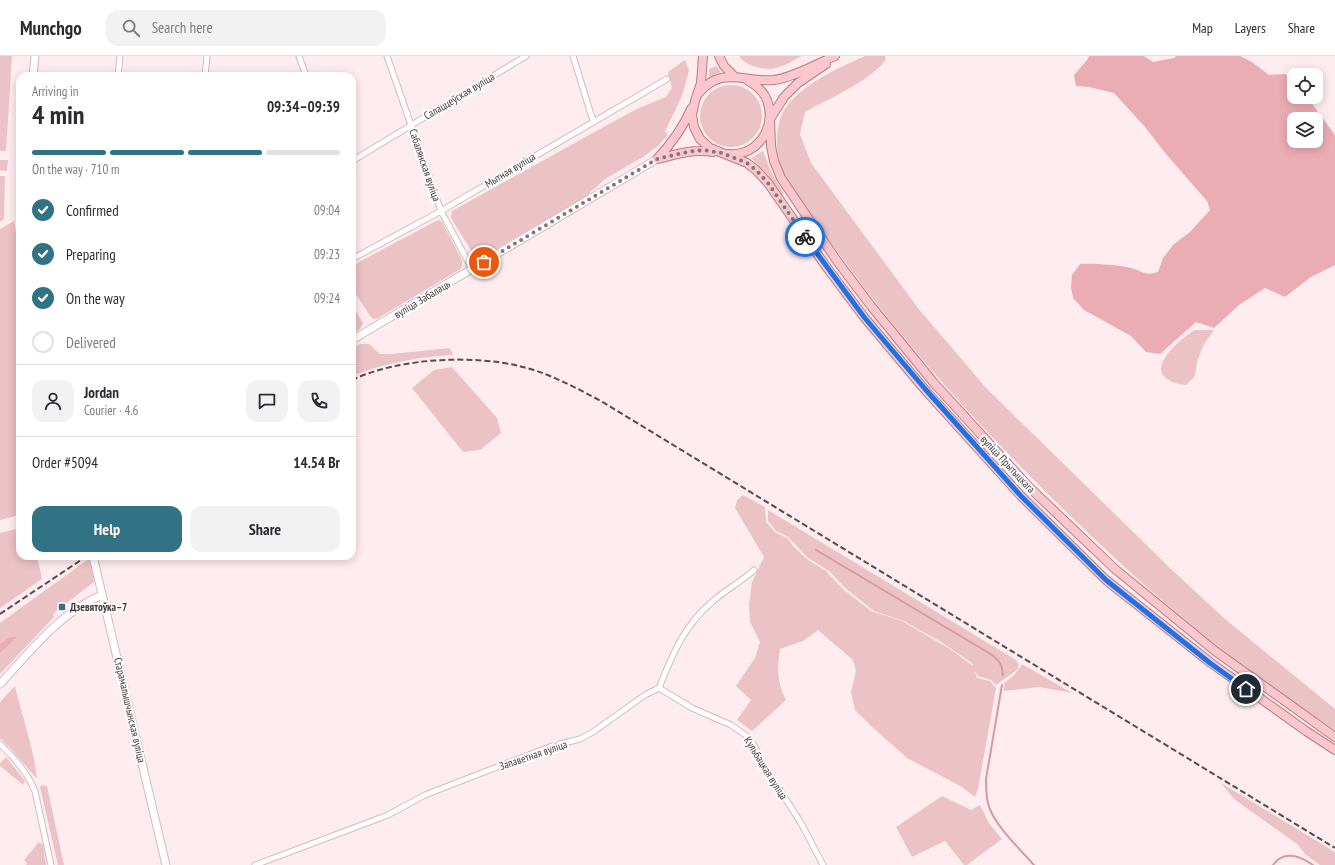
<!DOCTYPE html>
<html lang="en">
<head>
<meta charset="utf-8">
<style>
  :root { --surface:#fff; --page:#f2f2f3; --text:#2b2b33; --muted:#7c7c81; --line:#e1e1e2; --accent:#317285 }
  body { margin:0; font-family:"PT Sans Narrow",sans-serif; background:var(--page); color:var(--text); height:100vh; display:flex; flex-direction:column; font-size:15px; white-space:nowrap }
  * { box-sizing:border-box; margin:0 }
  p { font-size:13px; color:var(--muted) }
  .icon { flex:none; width:22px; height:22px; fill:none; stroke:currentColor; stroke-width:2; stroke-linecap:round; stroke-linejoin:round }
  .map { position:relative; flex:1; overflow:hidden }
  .drawer { position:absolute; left:16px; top:16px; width:340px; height:488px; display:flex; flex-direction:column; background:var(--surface); border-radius:12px; box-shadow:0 2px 10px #0003 }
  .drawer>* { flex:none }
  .controls { position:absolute; left:1287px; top:12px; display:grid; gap:8px }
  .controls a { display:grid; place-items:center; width:36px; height:36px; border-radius:8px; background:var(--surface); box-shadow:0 2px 10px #0003; font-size:20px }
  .pin { position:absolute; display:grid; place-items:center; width:34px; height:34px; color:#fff; margin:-17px; border:2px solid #fff; border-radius:50%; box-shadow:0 1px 4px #0007 }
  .courier { position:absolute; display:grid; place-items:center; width:40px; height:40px; margin:-20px; border:3px solid #1a73e8; border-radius:50%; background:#fff; color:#222; box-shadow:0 1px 5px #0007 }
  .summary em { font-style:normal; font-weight:700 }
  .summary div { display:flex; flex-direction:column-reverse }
  .summary { display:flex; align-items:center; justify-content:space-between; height:68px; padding:0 16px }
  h1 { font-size:26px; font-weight:700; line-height:30px }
  .bar { display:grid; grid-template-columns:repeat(4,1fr); gap:6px 4px; align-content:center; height:48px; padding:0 16px }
  .bar i { height:5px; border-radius:3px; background:var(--line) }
  .bar .current { background:var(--accent) }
  .bar p { grid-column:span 4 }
  .line { display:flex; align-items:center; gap:10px; padding:0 16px; border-top:1px solid var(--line) }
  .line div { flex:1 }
  .round { display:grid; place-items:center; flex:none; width:42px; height:42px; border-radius:12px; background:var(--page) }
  ol { padding:0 16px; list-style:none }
  li { display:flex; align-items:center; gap:12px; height:44px }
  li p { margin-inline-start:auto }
  li .icon { padding:4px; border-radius:50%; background:var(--accent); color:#fff; stroke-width:4 }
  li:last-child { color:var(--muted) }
  li i { width:22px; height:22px; border:2px solid var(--line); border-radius:50% }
  .cta { display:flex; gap:8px; margin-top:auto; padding:8px 16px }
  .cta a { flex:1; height:46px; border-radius:12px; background:var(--accent); color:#fff; font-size:16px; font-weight:700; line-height:46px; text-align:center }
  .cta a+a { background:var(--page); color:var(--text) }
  header { display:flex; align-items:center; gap:24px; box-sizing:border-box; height:56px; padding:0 20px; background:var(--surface); border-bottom:1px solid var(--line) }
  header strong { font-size:19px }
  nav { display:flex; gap:22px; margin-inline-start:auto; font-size:14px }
  .search { width:280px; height:36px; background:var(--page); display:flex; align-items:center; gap:10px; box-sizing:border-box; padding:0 14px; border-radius:12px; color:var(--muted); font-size:15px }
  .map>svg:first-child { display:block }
  .green { fill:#ebc2c6 }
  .forest { fill:#ebadb5; fill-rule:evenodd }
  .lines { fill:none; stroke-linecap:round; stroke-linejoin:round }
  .stream { stroke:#d79aa2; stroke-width:2 }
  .street-casing { stroke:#d5babd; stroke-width:7 }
  .secondary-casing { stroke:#d5babd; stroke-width:9 }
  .primary-casing { stroke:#b77c84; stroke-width:10 }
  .street { stroke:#fff; stroke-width:5 }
  .secondary { stroke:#fff; stroke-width:7 }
  .primary { stroke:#fac7ce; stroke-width:8 }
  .rail { stroke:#574b4c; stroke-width:2; stroke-dasharray:6 3; stroke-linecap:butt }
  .done { stroke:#847778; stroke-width:4; stroke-dasharray:0 7.2 }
  .route { stroke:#1a73e8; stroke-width:5 }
  .poi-dot { fill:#317285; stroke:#fff; stroke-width:1.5 }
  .labels { text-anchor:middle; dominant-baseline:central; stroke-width:4; stroke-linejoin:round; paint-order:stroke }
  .street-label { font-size:11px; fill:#433839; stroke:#fff }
  .poi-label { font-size:11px; font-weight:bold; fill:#433839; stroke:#fff; text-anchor:start }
</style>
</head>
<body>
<header>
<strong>Munchgo</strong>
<div class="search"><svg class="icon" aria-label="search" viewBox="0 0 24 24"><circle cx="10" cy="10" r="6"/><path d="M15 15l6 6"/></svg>Search here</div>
<nav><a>Map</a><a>Layers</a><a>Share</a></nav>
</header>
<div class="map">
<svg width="1335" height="809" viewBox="0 0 1335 809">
  <rect width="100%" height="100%" fill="#feecee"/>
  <path class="green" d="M0,0H12L6,95H0Z
    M740,0H802C794,4 785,10 776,12C764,15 748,10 740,2Z
    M865,0H885L886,3C873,24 828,43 805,56L800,78L811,107L918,252L987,333L1172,514L1225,563L1335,653V674C1289,643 1242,612 1199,576C1139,526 1082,473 1027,417C957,346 892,272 834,191C813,163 774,119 777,84C777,75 779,63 783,56C800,28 837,13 865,0Z
    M685,4L689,15L682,40L665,75L668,79L658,90L643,101L605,123L584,142L482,201L474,199L451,162L452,155L609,68L639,52L666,41L672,32L668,16Z
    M716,10L721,16L709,21V13Z
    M700 60a31 31 0 1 1 62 0a31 31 0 1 1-62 0Z
    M763,95L771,116L784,138L782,139L768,119L751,102Z
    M0,104H8L7,115L0,114Z
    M0,120H5L4,163L0,166Z
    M438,164L442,166L462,204V211L459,214L378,262L373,263L370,260L354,235L352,228V212L359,206Z
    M14,165L20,200V459L0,464V173Z
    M352,248L363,267L360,273L352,278Z
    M1195,274H1214L1203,290L1197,306L1195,320L1186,329C1177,328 1173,327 1166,322C1148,309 1184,280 1195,274Z
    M360,288H369L380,298H392L450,292L453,299C417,301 385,307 352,320V292Z
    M452,311L497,362L501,377L480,394L463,396L412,332L434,314Z
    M743,439L765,451L766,466L776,477L787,482L794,491L808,504L826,515L843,533L871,555L902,565L950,593L973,610L972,607L941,586L904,565L874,555L845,532L829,515L808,502L788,481L776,475L768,465V454L1016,604L1019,609L1017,614L996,629L991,624L978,620L975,615L977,622L990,625L996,632L978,733L975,741L962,731L907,702L871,670L855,654L851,636L856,615L853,604L818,574L803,585L780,593C777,614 777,625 786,644L752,675L737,664L751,644L736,630L755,602L760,586L750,566L749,549L752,526L764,501L735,452L737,444Z
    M20,472V500H37L42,523L0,552V477Z
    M90,502L95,525L53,558L54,561L0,618V567Z
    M1022,608L1072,637L1039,631L1004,635V627C1012,621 1017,617 1022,608Z
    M15,630C22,661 34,692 37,723L13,695L0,682V646Z
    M6,701L25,725L23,729L0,710V707Z
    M1221,727L1335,796V809H1320L1306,799L1297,788L1234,743Z
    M42,729L47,730L64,809H58L40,731Z
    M942,740L971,754L980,749L989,767L1002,783L967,809H964L945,785L912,801L896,771Z
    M39,786L43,789L46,809H26L27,807L24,804Z"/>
  <path class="forest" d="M1089,0H1144L1153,6L1174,2L1176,0H1240L1252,6L1269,19L1283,18L1294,20V41H1307L1335,79V209L1311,221L1285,241L1265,232L1239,249L1214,272L1196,266L1160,298L1146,296L1131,280L1084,254L1073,242L1071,231L1072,219L1080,208C1093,207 1119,209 1131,212C1145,216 1144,220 1158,216L1163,202L1174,188L1190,176L1210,154L1207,145L1166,98L1145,71L1114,37L1089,31L1076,30L1074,19L1087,4ZM1294,63H1316V85H1294Z
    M10,581H17L0,597V588Z"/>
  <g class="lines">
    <path class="stream" d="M816,494L989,597C998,603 1002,607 1003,619
      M1002,629L986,723C986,731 986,739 988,747C992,767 1020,793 1034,809
      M1273,809C1284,794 1300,800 1313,809"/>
    <defs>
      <path id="street" d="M299,0L306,20
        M387,0L441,155L472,213
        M573,0L593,65
        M118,20L120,0
        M205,20L207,0
        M352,105L526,0
        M352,203L441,155L667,23
        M659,632L692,652L731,669L748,681L754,689L762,706L801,767L823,809
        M0,688C14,701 27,716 35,735L51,809
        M255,809L388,759L425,739L466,723L552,690L580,683L593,676L645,639L659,632C672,600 684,569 712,546C725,534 741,526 754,514"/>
      <path id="secondary" d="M33,20L35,0
        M352,284L657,103
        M93,500L166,809
        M0,628C30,596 60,556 102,539"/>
      <path id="primary" d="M703,0L701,27L695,45L692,59L694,71L700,83L710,92L747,107L756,114L768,127L825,209L864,261L926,335L1021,440L1106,524L1211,607L1306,675L1335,694
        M719,0L724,10L734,20
        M699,37C721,9 746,27 774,24C792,22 819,7 835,0
        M770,63L771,90L774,105L781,122L837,205L871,250L934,327L1029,431L1115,513L1215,595L1335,681
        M770,63L784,41L798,27L826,8
        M729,98C760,101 779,66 765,40C761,33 754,28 747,24
        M657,103C671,88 683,72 691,53
        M658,103C676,98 694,93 713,96"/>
    </defs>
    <use href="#street" class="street-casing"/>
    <use href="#secondary" class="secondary-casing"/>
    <use href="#primary" class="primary-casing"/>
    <use href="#street" class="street"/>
    <use href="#secondary" class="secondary"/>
    <use href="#primary" class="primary"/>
    <path class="rail" d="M352,324C398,302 474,298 523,311C551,318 576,332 601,345L1335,792
      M0,558L87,500"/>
  </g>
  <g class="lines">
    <path class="done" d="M484,206L657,103L687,96L704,94L722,97L747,107L756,114L768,127L805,181"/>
    <path class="route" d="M805,181L864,261L926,334L1021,440L1106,524L1210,607L1246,633"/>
  </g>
  <rect class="poi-dot" x="58" y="547" width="8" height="8" rx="2"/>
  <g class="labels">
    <g class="street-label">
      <text transform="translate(459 40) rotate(-31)">Салаццеўская вуліца</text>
      <text transform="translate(425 109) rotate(71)">Сабалянская вуліца</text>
      <text transform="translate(510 114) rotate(-31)">Мытная вуліца</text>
      <text transform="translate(422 243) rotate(-31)">вуліца Забалаць</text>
      <text transform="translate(1008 408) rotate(47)">вуліца Прытыцкага</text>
      <text transform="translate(130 654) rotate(77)">Старамалышчынская вуліца</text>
      <text transform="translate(533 699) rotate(-19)">Запаветная вуліца</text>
      <text transform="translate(766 712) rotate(58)">Кульбацкая вуліца</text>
    </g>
    <g class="poi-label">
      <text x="70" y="551">Дзевятоўка–7</text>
    </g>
  </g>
</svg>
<div class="controls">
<a><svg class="icon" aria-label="locate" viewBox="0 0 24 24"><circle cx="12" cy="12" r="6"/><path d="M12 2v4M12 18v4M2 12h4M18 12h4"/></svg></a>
<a><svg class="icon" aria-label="layers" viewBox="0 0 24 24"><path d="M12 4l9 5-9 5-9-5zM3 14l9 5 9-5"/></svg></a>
</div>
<div class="pin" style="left:484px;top:206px;background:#ea580c"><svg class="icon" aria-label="bag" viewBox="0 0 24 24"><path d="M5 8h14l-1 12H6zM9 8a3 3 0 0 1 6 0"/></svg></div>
<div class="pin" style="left:1246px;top:633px;background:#1f2937"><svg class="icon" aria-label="home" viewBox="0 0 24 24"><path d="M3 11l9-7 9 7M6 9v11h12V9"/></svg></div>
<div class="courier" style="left:805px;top:181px"><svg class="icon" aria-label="bike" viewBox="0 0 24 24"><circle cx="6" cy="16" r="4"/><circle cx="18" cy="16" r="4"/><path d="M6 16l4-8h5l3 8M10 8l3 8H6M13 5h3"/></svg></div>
<section class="drawer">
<div class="summary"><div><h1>4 min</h1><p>Arriving in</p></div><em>09:34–09:39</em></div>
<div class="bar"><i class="current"></i><i class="current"></i><i class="current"></i><i></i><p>On the way · 710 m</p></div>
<ol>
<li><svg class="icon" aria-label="check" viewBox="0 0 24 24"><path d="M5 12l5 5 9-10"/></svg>Confirmed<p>09:04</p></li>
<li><svg class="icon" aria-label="check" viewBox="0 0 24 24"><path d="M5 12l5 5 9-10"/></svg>Preparing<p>09:23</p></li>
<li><svg class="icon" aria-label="check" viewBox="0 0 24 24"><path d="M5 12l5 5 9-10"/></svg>On the way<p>09:24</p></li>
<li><i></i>Delivered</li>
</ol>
<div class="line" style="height:72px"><a class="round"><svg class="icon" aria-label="person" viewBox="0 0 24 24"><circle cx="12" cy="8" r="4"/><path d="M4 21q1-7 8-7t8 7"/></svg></a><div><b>Jordan</b><p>Courier · 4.6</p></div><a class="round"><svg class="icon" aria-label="chat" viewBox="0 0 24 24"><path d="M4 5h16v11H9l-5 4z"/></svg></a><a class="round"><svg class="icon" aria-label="phone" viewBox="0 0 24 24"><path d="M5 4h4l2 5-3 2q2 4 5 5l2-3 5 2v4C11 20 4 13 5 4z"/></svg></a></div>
<div class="line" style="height:52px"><div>Order #5094</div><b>14.54 Br</b></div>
<div class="cta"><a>Help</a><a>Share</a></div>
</section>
</div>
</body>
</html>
